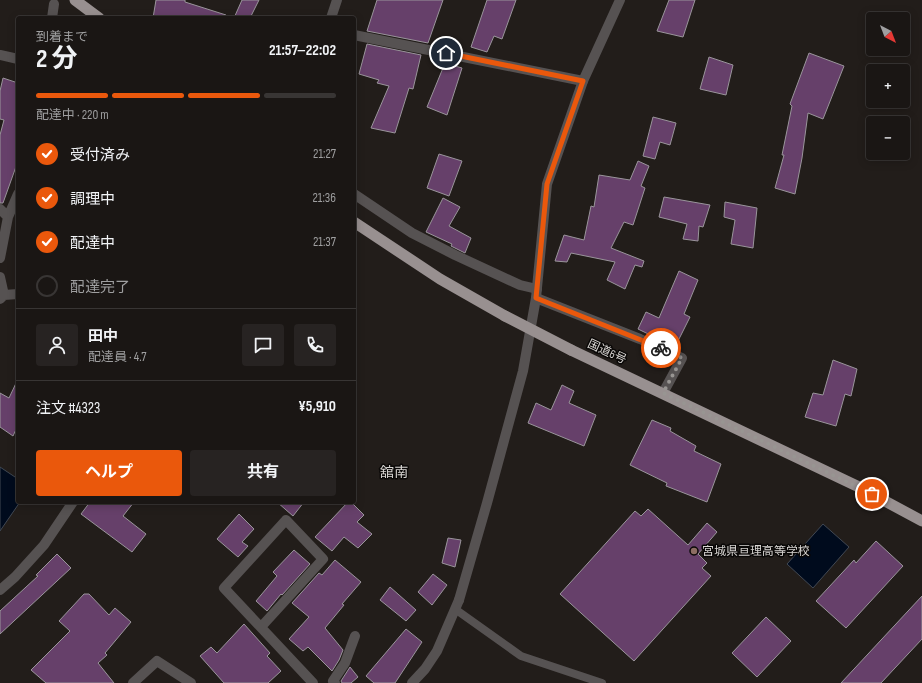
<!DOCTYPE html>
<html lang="ja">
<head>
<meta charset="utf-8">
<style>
  :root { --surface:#1a1614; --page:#272322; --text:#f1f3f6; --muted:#9f9fa0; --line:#383534; --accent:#ea580c }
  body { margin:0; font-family:"Sofia Sans Condensed","Noto Sans JP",sans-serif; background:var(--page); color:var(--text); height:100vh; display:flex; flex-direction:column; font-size:15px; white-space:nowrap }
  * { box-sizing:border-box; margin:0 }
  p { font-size:13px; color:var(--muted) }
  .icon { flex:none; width:22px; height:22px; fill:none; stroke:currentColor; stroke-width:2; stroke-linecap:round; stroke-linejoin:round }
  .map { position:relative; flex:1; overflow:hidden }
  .panel { position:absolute; left:16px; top:16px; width:340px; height:488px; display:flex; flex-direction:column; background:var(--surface); border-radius:4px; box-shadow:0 2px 10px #0003,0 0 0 1px var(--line) }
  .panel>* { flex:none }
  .needle { width:26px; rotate:138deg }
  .buttons { position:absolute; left:866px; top:12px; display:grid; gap:8px }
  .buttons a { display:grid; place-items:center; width:44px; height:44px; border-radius:4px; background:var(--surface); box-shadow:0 2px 10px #0003,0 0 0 1px var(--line); font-size:20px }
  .pin { position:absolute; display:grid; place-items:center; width:34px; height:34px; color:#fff; margin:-17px; border:2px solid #fff; border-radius:50%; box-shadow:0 1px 4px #0007 }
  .courier { position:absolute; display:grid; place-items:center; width:40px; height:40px; margin:-20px; border:3px solid #ea580c; border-radius:50%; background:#fff; color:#222; box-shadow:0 1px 5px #0007 }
  .summary em { font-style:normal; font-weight:700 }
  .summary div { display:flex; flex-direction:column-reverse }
  .summary { display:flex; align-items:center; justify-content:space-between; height:68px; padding:0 20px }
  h1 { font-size:26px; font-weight:700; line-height:30px }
  .bar { display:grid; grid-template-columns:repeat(4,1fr); gap:6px 4px; align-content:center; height:48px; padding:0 20px }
  .bar i { height:5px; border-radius:3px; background:var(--line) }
  .bar .active { background:var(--accent) }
  .bar p { grid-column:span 4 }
  .line { display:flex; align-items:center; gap:10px; padding:0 20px; border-top:1px solid var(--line) }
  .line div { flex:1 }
  .round { display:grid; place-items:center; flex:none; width:42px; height:42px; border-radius:4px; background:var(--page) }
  ol { padding:0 20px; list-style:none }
  li { display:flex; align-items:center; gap:12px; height:44px }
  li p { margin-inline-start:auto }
  li .icon { padding:4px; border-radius:50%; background:var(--accent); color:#fff; stroke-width:4 }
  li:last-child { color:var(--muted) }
  li i { width:22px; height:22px; border:2px solid var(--line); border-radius:50% }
  .action { display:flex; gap:8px; margin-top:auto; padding:8px 20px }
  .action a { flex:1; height:46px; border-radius:4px; background:var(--accent); color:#fff; font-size:16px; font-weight:700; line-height:46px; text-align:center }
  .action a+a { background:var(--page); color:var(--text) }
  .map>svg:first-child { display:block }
  .water { fill:#000b1d; stroke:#414853 }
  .building { fill:#66406a; stroke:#9a959b }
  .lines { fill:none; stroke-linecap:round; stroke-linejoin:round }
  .service { stroke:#565252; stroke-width:8 }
  .minor { stroke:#565252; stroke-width:10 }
  .tertiary { stroke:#565252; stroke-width:10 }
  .trunk { stroke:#989090; stroke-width:11 }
  .trunk-bridge { stroke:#989090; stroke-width:11 }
  .done { stroke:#989592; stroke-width:4; stroke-dasharray:0 7.2 }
  .route { stroke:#ea580c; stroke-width:5 }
  .education-dot { fill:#8d6e63; stroke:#0a0807; stroke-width:1.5 }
  .labels { text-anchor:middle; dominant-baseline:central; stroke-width:3; stroke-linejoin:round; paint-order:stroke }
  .street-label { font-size:12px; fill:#d8d5d2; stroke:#0a0807 }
  .poi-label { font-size:12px; fill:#d8d5d2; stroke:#0a0807; text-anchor:start }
  .quarter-label { font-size:14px; fill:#d8d5d2; stroke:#0a0807 }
</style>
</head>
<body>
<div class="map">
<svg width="922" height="683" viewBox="0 0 922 683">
  <rect width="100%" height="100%" fill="#221d1a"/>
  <path class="water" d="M0,467L18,479V502H20L0,531Z
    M823,524L849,547L813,588L787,564Z"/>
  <path class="building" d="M156,0H185V2L226,15V18H153Z
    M242,0H259L250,18H234Z
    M377,0H443L428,43L367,31Z
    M487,0H516L502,39L494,36L487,52L471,47Z
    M669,0H695L683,37L657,31Z
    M367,44L421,55L413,89L409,88L395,133L371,128L389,86L377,83L379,80L359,74Z
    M809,53L844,66L823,119L808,113L802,158L795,194L775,188L784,155H782L792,106L790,104Z
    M709,57L733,65L726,95L700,89Z
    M445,63L462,68L447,115L427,107Z
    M3,78L18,83V161L3,203H0V135L4,120L0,119V91Z
    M653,117L676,123L670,145L660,142L655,159L643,156Z
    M439,154L462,161L449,196L427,188Z
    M638,161L649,166L641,186L645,188L633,225L624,222L611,248L644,261L642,267L635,265L625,289L607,280L615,262L571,253L567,262L555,261L564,235L584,240L591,206L594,207L599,175L630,180Z
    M664,197L710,205L703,227L699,226L698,241L683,239L687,224L659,217Z
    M443,198L460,207L449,226L471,238L465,253L451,246L452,244L426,232Z
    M725,202L757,208L753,248L731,244L735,220L724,217Z
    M679,271L698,280L684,314L690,317L675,347L638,329L646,312L659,318Z
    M833,360L857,369L851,396L845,394L836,426L805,417L813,393L823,395Z
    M18,379V425L13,436L0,427V393L9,398Z
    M562,385L574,391L569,403L596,415L584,446L528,423L536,403L551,410Z
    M652,420L671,428L670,431L696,446L694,451L721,464L707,502L666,486L667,483L630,465Z
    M90,502H134L123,516L146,534L132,552L81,514Z
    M277,502H304L293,516Z
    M348,502H351L364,515L357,522L372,534L358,548L344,537L332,551L315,537Z
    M648,509L688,545L707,523L717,532L698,554L707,563L702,568L711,576L634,661L560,594L635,511L641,516Z
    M239,514L254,529L242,542L248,546L238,557L217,539Z
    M448,538L461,540L455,567L442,563Z
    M876,541L903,566L846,628L816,601L854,560L856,563Z
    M294,550L310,564L282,595L281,594L267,611L256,601L277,576L273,572Z
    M57,554L71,568L0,634V611L38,576L36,575Z
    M335,560L361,582L342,604L344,605L325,628L343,650L339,660L332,671L308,647L303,651L289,639L309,617L292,603L319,573L322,575Z
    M433,574L447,585L432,605L418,592Z
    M390,587L416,610L406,621L380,600Z
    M84,594H89L109,615L115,608L131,622L105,653L107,655L98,663L114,683H46L31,670L70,631L59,621Z
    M922,596V639L881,683H841Z
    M766,617L791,641L757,677L732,653Z
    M244,624L270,653L267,656L281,671L268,683H224L200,656L211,647L217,653Z
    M406,629L422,642L395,683H374L366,676Z
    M350,667L358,677L351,683H342L341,681Z"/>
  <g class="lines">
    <path class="service" d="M455,609L521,656L602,683"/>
    <path class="minor" d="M52,18L54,4
      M354,35L583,81
      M0,55L18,59
      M354,194L412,233L455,255L520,285L537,289
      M0,209L8,217
      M0,258L8,217L18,194
      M0,277L4,295
      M536,298L640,339L682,358L663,393
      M0,299L4,295L18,294
      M0,590L15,577L44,545L73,502
      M261,627L323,559L286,520L224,588L313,683
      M133,683L157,661L191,683
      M335,683L333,681L345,663L355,636
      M412,683L425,669L437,651L459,600"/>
    <path class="tertiary" d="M331,18L337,0
      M459,600L487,503L523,371L536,298L547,184L583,81L620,0"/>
    <path class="trunk" d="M75,0L99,18
      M354,222L440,279L505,316
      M571,350L859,487L922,521"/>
    <path class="trunk-bridge" d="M505,316L571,350"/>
  </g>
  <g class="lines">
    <path class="done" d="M661,348L682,358L663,393L872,494"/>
    <path class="route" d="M446,53L583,81L547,184L536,298L661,348"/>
  </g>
  <circle class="education-dot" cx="694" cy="551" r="4"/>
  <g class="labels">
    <g class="street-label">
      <text transform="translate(607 352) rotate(25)">国道6号</text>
    </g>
    <g class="poi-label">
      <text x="702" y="551">宮城県亘理高等学校</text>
    </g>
    <g class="quarter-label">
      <text x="394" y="472">舘南</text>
    </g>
  </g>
</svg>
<div class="buttons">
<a><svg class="needle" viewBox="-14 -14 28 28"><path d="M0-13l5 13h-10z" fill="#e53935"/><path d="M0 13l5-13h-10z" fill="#9f9fa0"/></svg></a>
<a>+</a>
<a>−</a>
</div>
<div class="pin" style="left:872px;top:494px;background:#ea580c"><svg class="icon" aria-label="bag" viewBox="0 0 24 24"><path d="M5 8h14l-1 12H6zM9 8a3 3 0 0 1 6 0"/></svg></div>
<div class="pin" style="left:446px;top:53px;background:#1f2937"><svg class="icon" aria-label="home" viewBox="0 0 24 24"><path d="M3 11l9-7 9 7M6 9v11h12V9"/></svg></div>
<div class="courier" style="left:661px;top:348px"><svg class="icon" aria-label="bike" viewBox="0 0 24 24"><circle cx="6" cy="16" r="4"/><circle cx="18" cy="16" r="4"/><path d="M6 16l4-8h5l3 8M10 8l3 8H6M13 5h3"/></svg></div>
<section class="panel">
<div class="summary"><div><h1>2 分</h1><p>到着まで</p></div><em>21:57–22:02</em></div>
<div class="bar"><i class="active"></i><i class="active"></i><i class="active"></i><i></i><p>配達中 · 220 m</p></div>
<ol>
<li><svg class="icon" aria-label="check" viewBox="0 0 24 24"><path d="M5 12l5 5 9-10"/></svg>受付済み<p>21:27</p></li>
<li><svg class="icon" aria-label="check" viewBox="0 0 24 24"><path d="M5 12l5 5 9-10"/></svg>調理中<p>21:36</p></li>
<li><svg class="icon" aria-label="check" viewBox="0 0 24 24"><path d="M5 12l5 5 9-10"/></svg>配達中<p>21:37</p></li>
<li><i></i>配達完了</li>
</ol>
<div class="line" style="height:72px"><a class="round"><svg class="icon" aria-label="person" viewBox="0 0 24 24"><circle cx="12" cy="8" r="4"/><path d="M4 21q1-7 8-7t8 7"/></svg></a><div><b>田中</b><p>配達員 · 4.7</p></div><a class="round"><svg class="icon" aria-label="chat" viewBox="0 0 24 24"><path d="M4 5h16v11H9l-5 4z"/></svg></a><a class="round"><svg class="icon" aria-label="phone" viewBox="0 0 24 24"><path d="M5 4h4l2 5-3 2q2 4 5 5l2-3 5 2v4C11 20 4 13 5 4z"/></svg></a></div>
<div class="line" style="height:52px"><div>注文 #4323</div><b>¥5,910</b></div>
<div class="action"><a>ヘルプ</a><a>共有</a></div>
</section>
</div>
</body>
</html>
